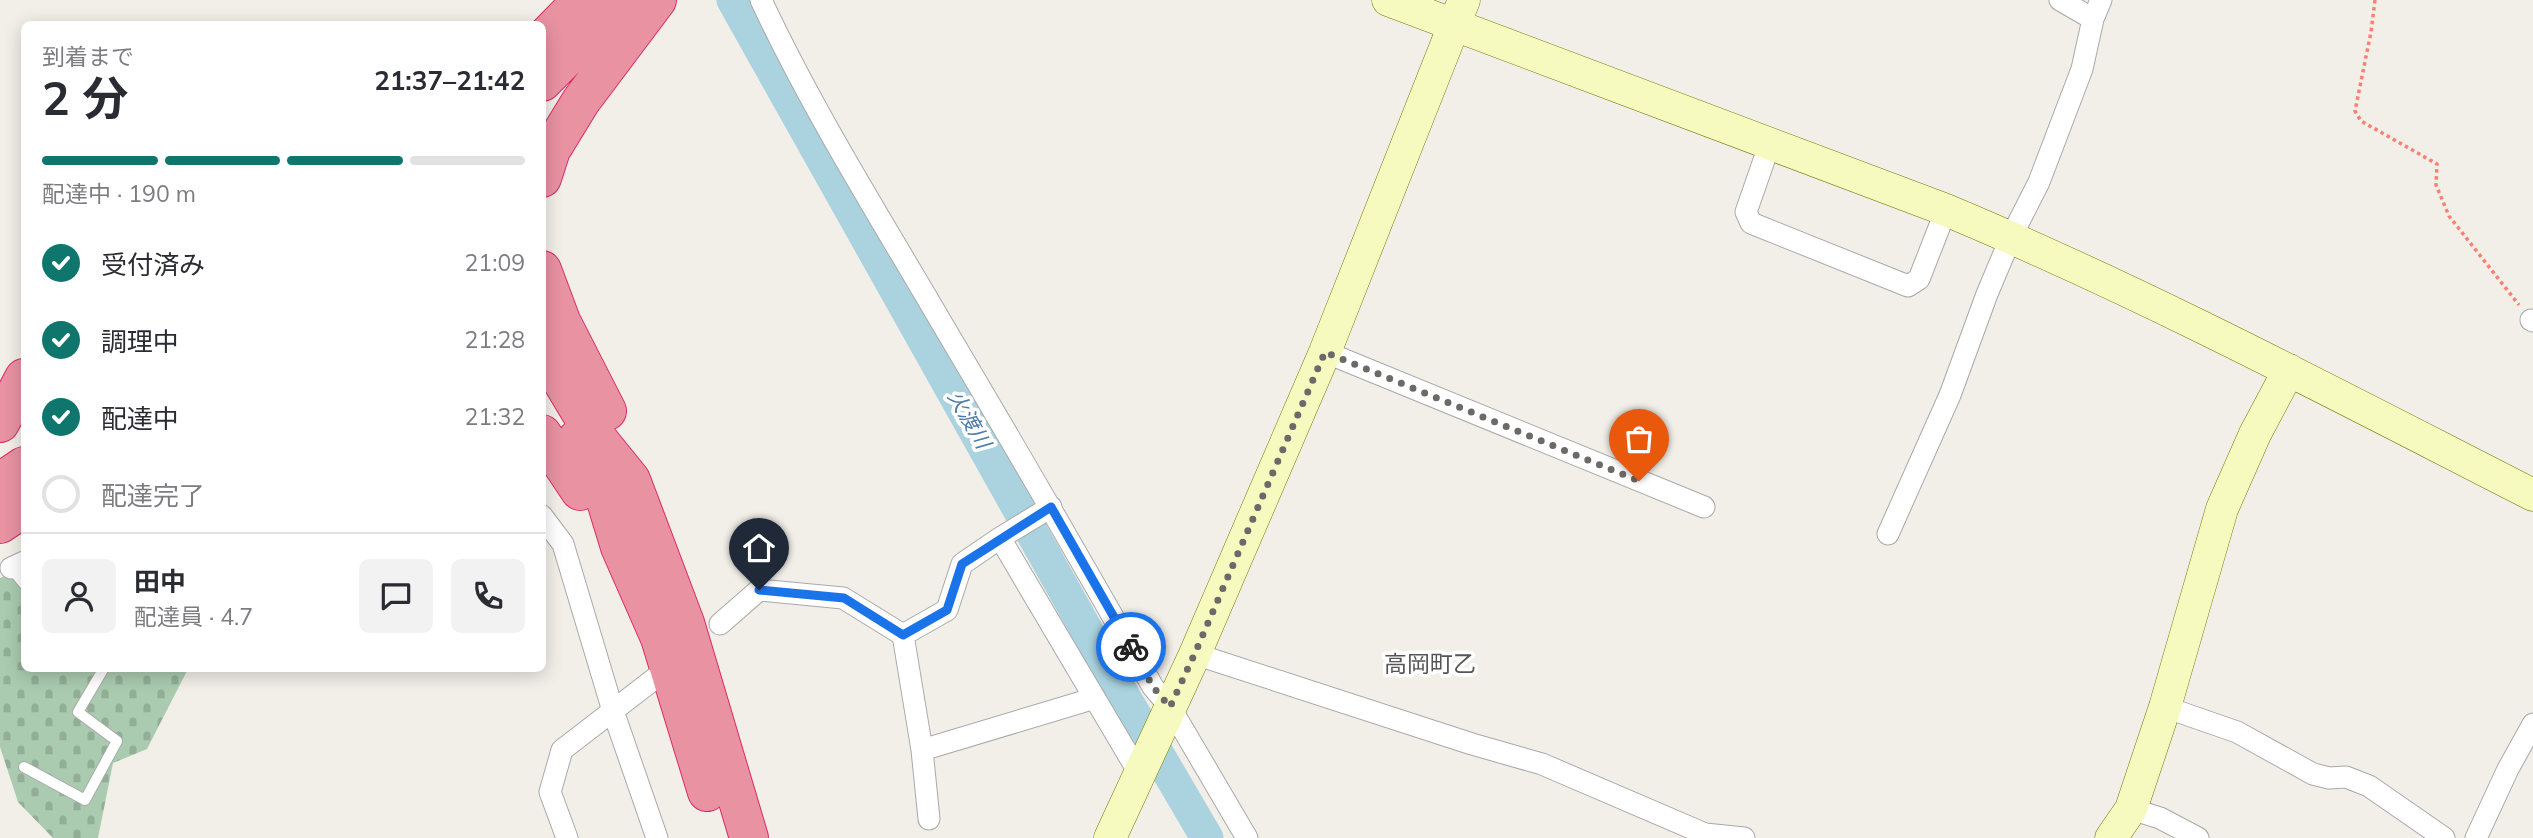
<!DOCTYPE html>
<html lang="ja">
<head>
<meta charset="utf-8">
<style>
  :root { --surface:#fff; --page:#f2f2f3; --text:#2b2b33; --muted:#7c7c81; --line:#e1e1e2; --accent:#0f766e }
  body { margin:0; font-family:Mulish,"Noto Sans JP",sans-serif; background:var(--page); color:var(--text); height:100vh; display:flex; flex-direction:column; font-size:26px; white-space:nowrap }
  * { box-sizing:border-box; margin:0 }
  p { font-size:23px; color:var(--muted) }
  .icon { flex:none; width:38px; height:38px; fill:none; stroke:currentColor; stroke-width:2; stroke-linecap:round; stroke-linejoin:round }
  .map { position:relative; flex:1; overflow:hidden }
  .panel { position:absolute; left:21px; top:21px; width:525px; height:651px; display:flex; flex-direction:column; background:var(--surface); border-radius:10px; box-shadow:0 4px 18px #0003 }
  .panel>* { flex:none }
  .pin { position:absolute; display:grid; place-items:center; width:60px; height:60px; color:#fff; margin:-72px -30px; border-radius:50% 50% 50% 0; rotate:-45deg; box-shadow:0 0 7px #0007 }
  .pin .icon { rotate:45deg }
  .courier { position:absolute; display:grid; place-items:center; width:70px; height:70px; margin:-35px; border:5px solid #1a73e8; border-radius:50%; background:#fff; color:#222; box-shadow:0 2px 9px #0007 }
  .head em { font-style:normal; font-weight:700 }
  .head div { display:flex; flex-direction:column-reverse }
  .head { display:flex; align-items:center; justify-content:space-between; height:119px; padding:0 21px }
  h1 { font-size:46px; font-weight:700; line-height:52px }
  .bar { display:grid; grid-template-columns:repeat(4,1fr); gap:10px 7px; align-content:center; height:84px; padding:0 21px }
  .bar i { height:9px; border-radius:5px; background:var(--line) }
  .bar .active { background:var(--accent) }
  .bar p { grid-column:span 4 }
  .line { display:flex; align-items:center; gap:18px; padding:0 21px; border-top:2px solid var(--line) }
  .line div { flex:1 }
  .round { display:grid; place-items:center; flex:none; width:74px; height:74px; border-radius:10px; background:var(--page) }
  ol { padding:0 21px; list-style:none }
  li { display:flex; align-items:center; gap:21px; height:77px }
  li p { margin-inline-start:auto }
  li .icon { padding:7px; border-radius:50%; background:var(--accent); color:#fff; stroke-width:4 }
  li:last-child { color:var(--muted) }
  li i { width:38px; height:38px; border:4px solid var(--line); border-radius:50% }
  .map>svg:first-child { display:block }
  .cemetery { fill:url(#cemetery-stones) }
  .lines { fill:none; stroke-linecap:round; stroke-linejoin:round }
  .river { stroke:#aad3df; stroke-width:33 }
  .lane-casing { stroke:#a9a9a9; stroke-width:12 }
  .street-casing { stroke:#a9a9a9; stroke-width:23 }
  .secondary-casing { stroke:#707d05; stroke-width:33 }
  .highway-casing { stroke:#dc2a67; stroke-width:40 }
  .path { stroke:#fa8072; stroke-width:3.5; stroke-dasharray:3.5 3.5; stroke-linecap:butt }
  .lane { stroke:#fff; stroke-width:10 }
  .street { stroke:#fff; stroke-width:21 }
  .secondary { stroke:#f7fabf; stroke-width:32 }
  .highway { stroke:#e892a2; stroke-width:38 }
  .done { stroke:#6b6a68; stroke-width:7; stroke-dasharray:0 12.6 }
  .route { stroke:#1a73e8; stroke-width:9 }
  .labels { text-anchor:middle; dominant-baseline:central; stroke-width:7; stroke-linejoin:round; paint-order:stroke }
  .water-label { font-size:21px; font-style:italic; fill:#4a7aab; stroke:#fff }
  .quarter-label { font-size:23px; fill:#555; stroke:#fff }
</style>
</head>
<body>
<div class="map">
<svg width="2533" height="838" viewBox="0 0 2533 838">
  <defs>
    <pattern id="cemetery-stones" width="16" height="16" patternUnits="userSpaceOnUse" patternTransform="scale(1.75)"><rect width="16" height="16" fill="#aacbaf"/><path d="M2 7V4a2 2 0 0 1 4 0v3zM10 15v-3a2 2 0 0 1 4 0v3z" fill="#92ae96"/></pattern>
  </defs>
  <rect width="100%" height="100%" fill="#f2efe9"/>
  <path class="cemetery" d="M24,567V668L188,669L147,749L113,763L98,838H53L18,802L0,747V578Z"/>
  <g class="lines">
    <path class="river" d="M733,0L1118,686L1207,838"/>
    <defs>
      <path id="lane" d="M11,568L24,584
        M24,767L85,800L117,741L78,712L104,668"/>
      <path id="street" d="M761,0C812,109 876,211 937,315C1010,438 1082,562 1153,687L1170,707L1247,838
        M2060,0L2093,19
        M1770,143L1746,212L1751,223L1908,286L1919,279L1946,210
        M2531,320L2533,321
        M1325,352L1704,507
        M1051,507L1000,538L1139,773
        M542,516L563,544L613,711L657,838
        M1888,534L1950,395L1987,294L2011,237L2039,182L2082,69L2093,19L2101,0
        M1000,538L962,564L947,610L903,635L922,750L1095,698
        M11,568L24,562
        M720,624L759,590L843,598L903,635
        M1195,654L1472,744L1542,764L1705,834L1744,838
        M2165,707L2237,732L2313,774L2329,778L2346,777L2369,786L2444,838
        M922,750L929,819
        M2131,809L2160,818L2198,838
        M567,838L550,792L562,750L658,676
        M2476,838L2508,769L2533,724"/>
      <path id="secondary" d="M1388,0L1946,210C2147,294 2339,396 2533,495
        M1110,838L1195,654L1325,352L1464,0
        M2111,838L2131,809L2165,707L2222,509L2255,434L2289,370"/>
      <path id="highway" d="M542,41L582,0
        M542,82L624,0
        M542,178L551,150L581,101L657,0
        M542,270L561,321L607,411
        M542,348L593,433L631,480L685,623L749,838
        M0,423L24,378
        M542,434L580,491
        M577,439L602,488L620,547L660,638L707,792
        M0,482L24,466
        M0,524L24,508"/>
    </defs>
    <use href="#lane" class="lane-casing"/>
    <use href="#street" class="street-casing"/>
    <use href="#secondary" class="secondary-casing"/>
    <use href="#highway" class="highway-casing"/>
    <path class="path" d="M2375,0L2371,32L2355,111L2361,121L2437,164L2436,185L2449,216L2519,305"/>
    <use href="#lane" class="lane"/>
    <use href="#street" class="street"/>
    <use href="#secondary" class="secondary"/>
    <use href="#highway" class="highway"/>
  </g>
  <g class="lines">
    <path class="done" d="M1131,647L1153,687L1170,707L1195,653L1325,352L1639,481"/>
    <path class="route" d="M759,590L844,598L903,635L947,610L962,564L1051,507L1131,647"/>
  </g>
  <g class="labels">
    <g class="water-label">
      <text transform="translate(970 419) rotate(60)">火渡川</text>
    </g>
    <g class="quarter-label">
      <text x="1430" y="663">高岡町乙</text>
    </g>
  </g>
</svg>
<div class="pin" style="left:1639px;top:481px;background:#ea580c"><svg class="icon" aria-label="bag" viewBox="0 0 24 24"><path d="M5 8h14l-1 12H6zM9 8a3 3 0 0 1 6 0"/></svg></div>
<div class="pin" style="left:759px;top:590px;background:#1f2937"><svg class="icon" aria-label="home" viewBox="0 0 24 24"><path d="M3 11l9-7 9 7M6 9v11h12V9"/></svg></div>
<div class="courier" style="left:1131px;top:647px"><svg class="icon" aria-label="bike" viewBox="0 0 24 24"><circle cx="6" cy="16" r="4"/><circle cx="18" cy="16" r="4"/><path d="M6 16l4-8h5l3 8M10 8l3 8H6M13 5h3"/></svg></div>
<section class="panel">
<div class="head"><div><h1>2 分</h1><p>到着まで</p></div><em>21:37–21:42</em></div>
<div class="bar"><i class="active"></i><i class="active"></i><i class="active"></i><i></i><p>配達中 · 190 m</p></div>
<ol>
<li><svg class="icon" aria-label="check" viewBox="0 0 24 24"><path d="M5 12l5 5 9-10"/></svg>受付済み<p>21:09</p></li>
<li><svg class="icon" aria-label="check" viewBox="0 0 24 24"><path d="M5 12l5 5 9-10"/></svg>調理中<p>21:28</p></li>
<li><svg class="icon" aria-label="check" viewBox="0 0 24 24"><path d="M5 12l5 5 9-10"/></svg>配達中<p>21:32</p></li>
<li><i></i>配達完了</li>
</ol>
<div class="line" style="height:126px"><a class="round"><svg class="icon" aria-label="person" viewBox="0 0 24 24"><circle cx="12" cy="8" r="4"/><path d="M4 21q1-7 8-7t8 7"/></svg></a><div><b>田中</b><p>配達員 · 4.7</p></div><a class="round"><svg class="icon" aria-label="chat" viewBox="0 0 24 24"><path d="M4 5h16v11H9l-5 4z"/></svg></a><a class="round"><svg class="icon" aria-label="phone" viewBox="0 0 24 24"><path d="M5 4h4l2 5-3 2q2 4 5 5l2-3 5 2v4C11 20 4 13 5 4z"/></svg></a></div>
</section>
</div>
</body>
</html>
